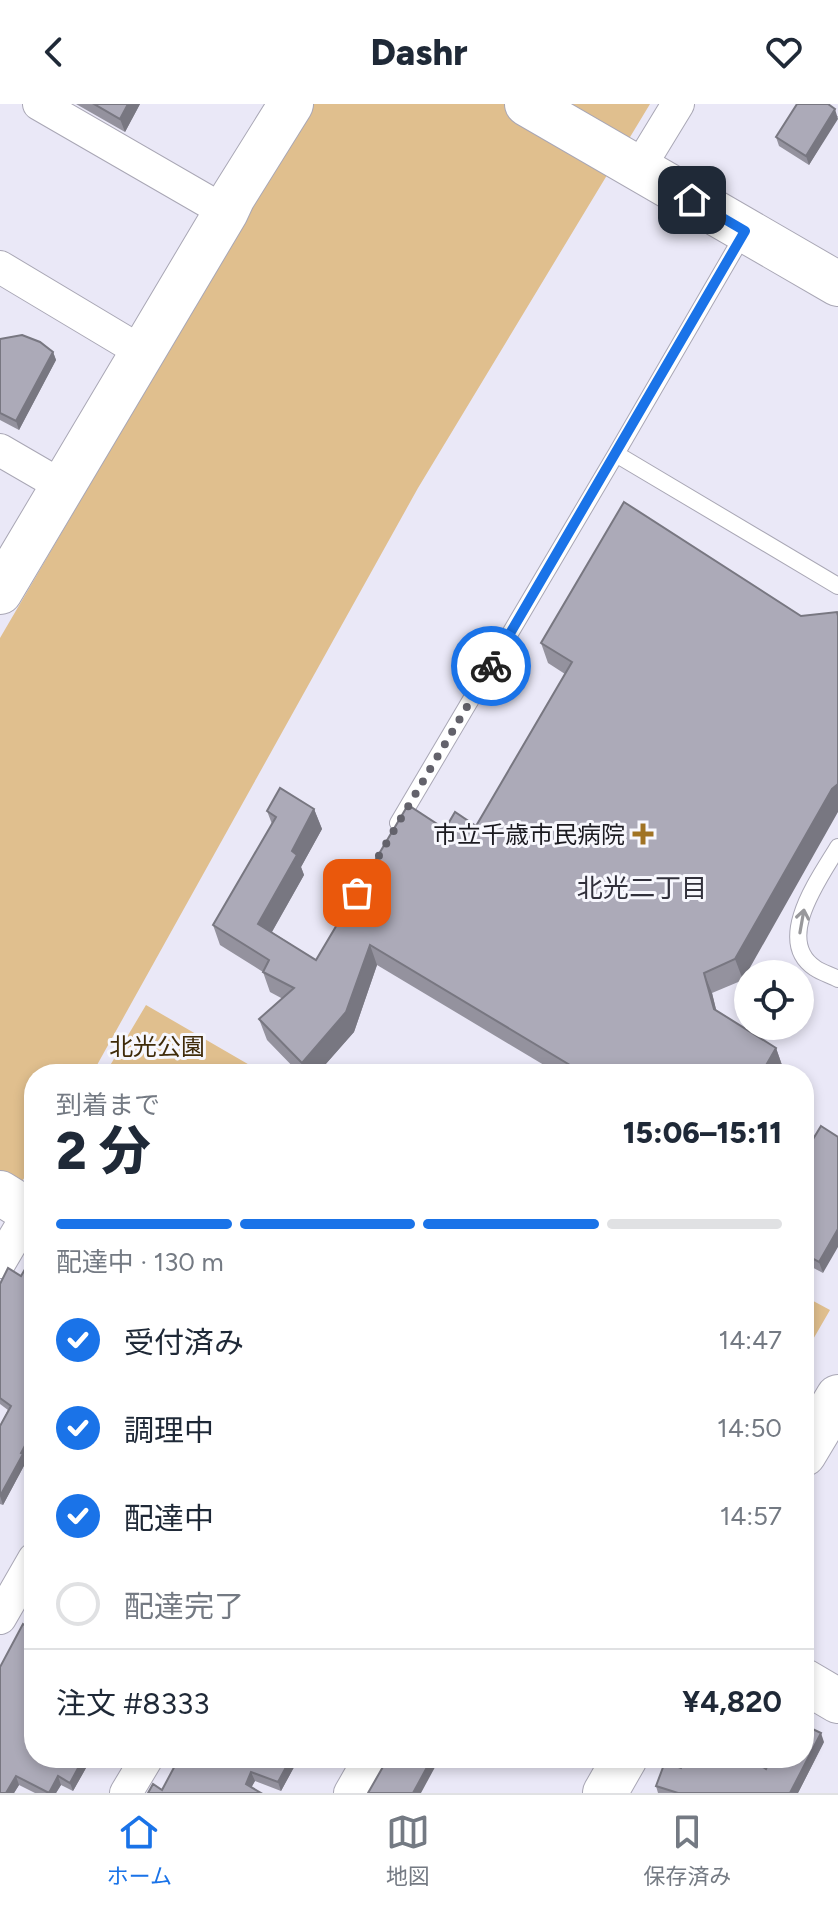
<!DOCTYPE html>
<html lang="ja">
<head>
<meta charset="utf-8">
<style>
  :root { --surface:#fff; --page:#f6f6f7; --text:#1f2937; --muted:#747a83; --line:#e0e1e3; --accent:#1a73e8 }
  body { margin:0; font-family:Figtree,"Noto Sans JP",sans-serif; background:var(--page); color:var(--text); height:100vh; display:flex; flex-direction:column; font-size:30px; white-space:nowrap }
  * { box-sizing:border-box; margin:0 }
  p { font-size:26px; color:var(--muted) }
  .icon { flex:none; width:44px; height:44px; fill:none; stroke:currentColor; stroke-width:2; stroke-linecap:round; stroke-linejoin:round }
  .map { position:relative; flex:1; overflow:hidden }
  .details { position:absolute; left:24px; top:960px; width:790px; height:704px; display:flex; flex-direction:column; background:var(--surface); border-radius:32px; box-shadow:0 4px 12px #0003 }
  .details>* { flex:none }
  .buttons { position:absolute; left:734px; top:856px; display:grid; gap:16px }
  .buttons a { display:grid; place-items:center; width:80px; height:80px; border-radius:50%; background:var(--surface); box-shadow:0 4px 12px #0003; font-size:40px }
  .pin { position:absolute; display:grid; place-items:center; width:68px; height:68px; color:#fff; margin:-34px; border-radius:16px; box-shadow:0 4px 12px #0006 }
  .courier { position:absolute; display:grid; place-items:center; width:80px; height:80px; margin:-40px; border:6px solid #1a73e8; border-radius:50%; background:#fff; color:#222; box-shadow:0 2px 10px #0007 }
  .head em { font-style:normal; font-weight:800 }
  .head div { display:flex; flex-direction:column-reverse }
  .head { display:flex; align-items:center; justify-content:space-between; height:136px; padding:0 32px }
  h1 { font-size:52px; font-weight:800; line-height:60px }
  .bar { display:grid; grid-template-columns:repeat(4,1fr); gap:12px 8px; align-content:center; height:96px; padding:0 32px }
  .bar i { height:10px; border-radius:6px; background:var(--line) }
  .bar .selected { background:var(--accent) }
  .bar p { grid-column:span 4 }
  .line { display:flex; align-items:center; gap:20px; padding:0 32px; border-top:2px solid var(--line) }
  .line div { flex:1 }
  ol { padding:0 32px; list-style:none }
  li { display:flex; align-items:center; gap:24px; height:88px }
  li p { margin-inline-start:auto }
  li .icon { padding:8px; border-radius:50%; background:var(--accent); color:#fff; stroke-width:4 }
  li:last-child { color:var(--muted) }
  li i { width:44px; height:44px; border:4px solid var(--line); border-radius:50% }
  header { display:flex; justify-content:space-between; align-items:center; height:104px; padding:0 32px; background:var(--surface); font-size:36px; font-weight:800 }
  .dock { display:flex; justify-content:space-around; align-items:center; height:112px; border-top:2px solid var(--line); background:var(--surface); font-size:22px; color:var(--muted) }
  .dock a { display:grid; justify-items:center; gap:4px }
  .dock .selected { color:var(--accent) }
  .map>svg:first-child { display:block }
  .green { fill:#e0bf8e }
  .lines { fill:none; stroke-linecap:round; stroke-linejoin:round }
  .lane-casing { stroke:#a9a7b5; stroke-width:18 }
  .street-casing { stroke:#a9a7b5; stroke-width:34 }
  .secondary-casing { stroke:#a9a7b5; stroke-width:46 }
  .lane { stroke:#fff; stroke-width:16 }
  .street { stroke:#fff; stroke-width:32 }
  .secondary { stroke:#fff; stroke-width:44 }
  .wall { fill:#94929e }
  .shaded-wall { fill:#787781 }
  .building { fill:#acaab8; stroke:#787781; stroke-width:2 }
  .oneway { stroke:#98989b }
  .done { stroke:#63626b; stroke-width:8; stroke-dasharray:0 14.4 }
  .route { stroke:#1a73e8; stroke-width:10 }
  .poi-dot { fill:#a07324; stroke:#f7f7fd; stroke-width:3 }
  .labels { text-anchor:middle; dominant-baseline:central; stroke-width:6; stroke-linejoin:round; paint-order:stroke }
  .poi-label { font-size:24px; fill:#1b1a20; stroke:#f7f7fd; text-anchor:end }
  .park-label { font-size:24px; fill:#3f2b09; stroke:#f7f7fd }
  .neighbourhood-label { font-size:26px; fill:#31303b; stroke:#f7f7fd }
</style>
</head>
<body>
<header><svg class="icon" aria-label="back" viewBox="0 0 24 24"><path d="M15 5l-7 7 7 7"/></svg>Dashr<svg class="icon" aria-label="heart" viewBox="0 0 24 24"><path d="M12 20l-8-8c-3-5 5-10 8-4 3-6 11-1 8 4z"/></svg></header>
<div class="map">
<svg width="838" height="1689" viewBox="0 0 838 1689">
  <rect width="100%" height="100%" fill="#eae8f7"/>
  <path class="green" d="M312,0H650L418,384L92,970H34V1062L0,1104V534Z
    M146,901L265,970H105Z
    M804,1192L830,1206L804,1251Z"/>
  <g class="lines">
    <defs>
      <path id="lane" d="M616,350L838,482
        M398,719L616,350L745,128
        M838,743C821,772 773,836 815,864C822,869 831,871 838,875"/>
      <path id="street" d="M39,0L226,108
        M639,64L678,0
        M0,163L142,248
        M0,346L62,382
        M0,1158L30,1107
        M0,1514L34,1455
        M126,1689L147,1654
        M350,1689L370,1654"/>
      <path id="secondary" d="M527,0L838,180
        M0,488L226,108L233,93L291,0
        M0,1089L34,1110
        M804,1350L838,1293
        M804,1577L838,1597
        M605,1689L625,1654"/>
    </defs>
    <use href="#lane" class="lane-casing"/>
    <use href="#street" class="street-casing"/>
    <use href="#secondary" class="secondary-casing"/>
    <use href="#lane" class="lane"/>
    <use href="#street" class="street"/>
    <use href="#secondary" class="secondary"/>
  </g>
  <path class="wall" d="M76,0H140L125,28Z
    M838,12L809,61L779,42L776,33Z
    M0,235L53,248L56,256L19,326L0,316Z
    M624,398L743,876L712,889L716,906L776,944L783,964L780,970H559L377,861L354,928L317,970H300L267,936L259,915L283,895L270,888L263,868L220,841L213,821L272,720L267,707L314,705L322,725L301,763L304,771L272,828L316,856L445,725L476,722L565,570L548,559L541,539Z
    M804,1050L823,1169L804,1159Z
    M0,1180L26,1358L3,1401L0,1400V1321L8,1306L0,1300Z
    M0,1563L83,1657L86,1664L73,1687L61,1681L56,1689H35L19,1681L14,1689Z
    M824,1638L798,1689H658L656,1682L681,1664L766,1665Z
    M299,1654L281,1687L255,1677L251,1683L162,1686Z"/>
  <path class="shaded-wall" d="M128,0H140L125,28L120,15Z
    M835,5L838,15L809,61L806,52Z
    M53,248L56,256L19,326L16,317Z
    M838,680V708L743,876L735,855L832,685Z
    M314,705L322,725L301,763L304,771L265,840L258,820L292,747Z
    M370,841L377,861L354,928L317,970H306L302,959Z
    M704,869L712,889L721,925L714,905Z
    M776,944L783,964L780,970H761Z
    M838,1125V1143L823,1169L819,1158Z
    M34,1325V1339L25,1356L26,1358L3,1401L0,1392Z
    M821,1629L824,1638L798,1689H790Z
    M78,1654H85L83,1657L86,1664L73,1687L70,1679Z
    M291,1654H299L281,1687L278,1678Z
    M432,1654H440L421,1689H413Z
    M251,1668L255,1677L249,1688L246,1680Z
    M16,1672L19,1681L14,1689H6Z
    M58,1672L61,1681L56,1689H49Z"/>
  <path class="building" d="M94,0H128L120,15Z
    M797,0H828L835,5L806,52L776,33Z
    M22,231L40,238L53,248L16,317L0,309V235Z
    M624,398L801,512L837,508L838,512V680L832,685L735,855L704,869L714,905L776,944L761,970H585L370,841L346,908L302,959L259,915L294,884L263,868L269,856L213,821L276,713L267,707L280,684L314,705L292,747L297,751L258,820L316,856L408,701L445,725L455,708L476,722L572,558L541,539Z
    M821,1022L838,1033V1125L819,1158L804,1150V1050Z
    M31,1155L34,1157V1325L21,1349L23,1350L0,1392V1322L11,1302L0,1294V1180L8,1164L21,1172Z
    M23,1520L32,1526L34,1522V1654H80L83,1655L70,1679L58,1672L49,1689L16,1672L6,1689H0V1563Z
    M804,1621L821,1629L790,1689H678L656,1682L665,1658L681,1664L687,1654H749L766,1665L771,1654H804Z
    M179,1654H291L278,1678L251,1668L246,1680L261,1689H148L153,1680L162,1686Z
    M388,1654H432L413,1689H368Z"/>
  <defs><path id="oneway-shaft" d="M-6 0H5M1.5-3L5.5 0L1.5 3" fill="none" stroke-width="1.6" stroke-linecap="round" stroke-linejoin="round" transform="scale(2)"/></defs>
  <use class="oneway" href="#oneway-shaft" transform="translate(802 817) rotate(-80)"/>
  <g class="lines">
    <path class="done" d="M357,789L491,562"/>
    <path class="route" d="M491,562L745,127L692,96"/>
  </g>
  <path class="poi-dot" d="M639 718h8v8h8v8h-8v8h-8v-8h-8v-8h8z"/>
  <g class="labels">
    <g class="poi-label">
      <text x="625" y="730">市立千歳市民病院</text>
    </g>
    <g class="park-label">
      <text x="157" y="942">北光公園</text>
    </g>
    <g class="neighbourhood-label">
      <text x="642" y="784">北光二丁目</text>
    </g>
  </g>
</svg>
<div class="buttons">
<a><svg class="icon" aria-label="locate" viewBox="0 0 24 24"><circle cx="12" cy="12" r="6"/><path d="M12 2v4M12 18v4M2 12h4M18 12h4"/></svg></a>
</div>
<div class="pin" style="left:357px;top:789px;background:#ea580c"><svg class="icon" aria-label="bag" viewBox="0 0 24 24"><path d="M5 8h14l-1 12H6zM9 8a3 3 0 0 1 6 0"/></svg></div>
<div class="pin" style="left:692px;top:96px;background:#1f2937"><svg class="icon" aria-label="home" viewBox="0 0 24 24"><path d="M3 11l9-7 9 7M6 9v11h12V9"/></svg></div>
<div class="courier" style="left:491px;top:562px"><svg class="icon" aria-label="bike" viewBox="0 0 24 24"><circle cx="6" cy="16" r="4"/><circle cx="18" cy="16" r="4"/><path d="M6 16l4-8h5l3 8M10 8l3 8H6M13 5h3"/></svg></div>
<section class="details">
<div class="head"><div><h1>2 分</h1><p>到着まで</p></div><em>15:06–15:11</em></div>
<div class="bar"><i class="selected"></i><i class="selected"></i><i class="selected"></i><i></i><p>配達中 · 130 m</p></div>
<ol>
<li><svg class="icon" aria-label="check" viewBox="0 0 24 24"><path d="M5 12l5 5 9-10"/></svg>受付済み<p>14:47</p></li>
<li><svg class="icon" aria-label="check" viewBox="0 0 24 24"><path d="M5 12l5 5 9-10"/></svg>調理中<p>14:50</p></li>
<li><svg class="icon" aria-label="check" viewBox="0 0 24 24"><path d="M5 12l5 5 9-10"/></svg>配達中<p>14:57</p></li>
<li><i></i>配達完了</li>
</ol>
<div class="line" style="height:104px"><div>注文 #8333</div><b>¥4,820</b></div>
</section>
</div>
<nav class="dock">
<a class="selected"><svg class="icon" aria-label="home" viewBox="0 0 24 24"><path d="M3 11l9-7 9 7M6 9v11h12V9"/></svg>ホーム</a>
<a><svg class="icon" aria-label="map" viewBox="0 0 24 24"><path d="M3 6l6-2 6 2 6-2v14l-6 2-6-2-6 2zM9 4v14M15 6v14"/></svg>地図</a>
<a><svg class="icon" aria-label="saved" viewBox="0 0 24 24"><path d="M7 4h10v16l-5-4-5 4z"/></svg>保存済み</a>
</nav>
</body>
</html>
